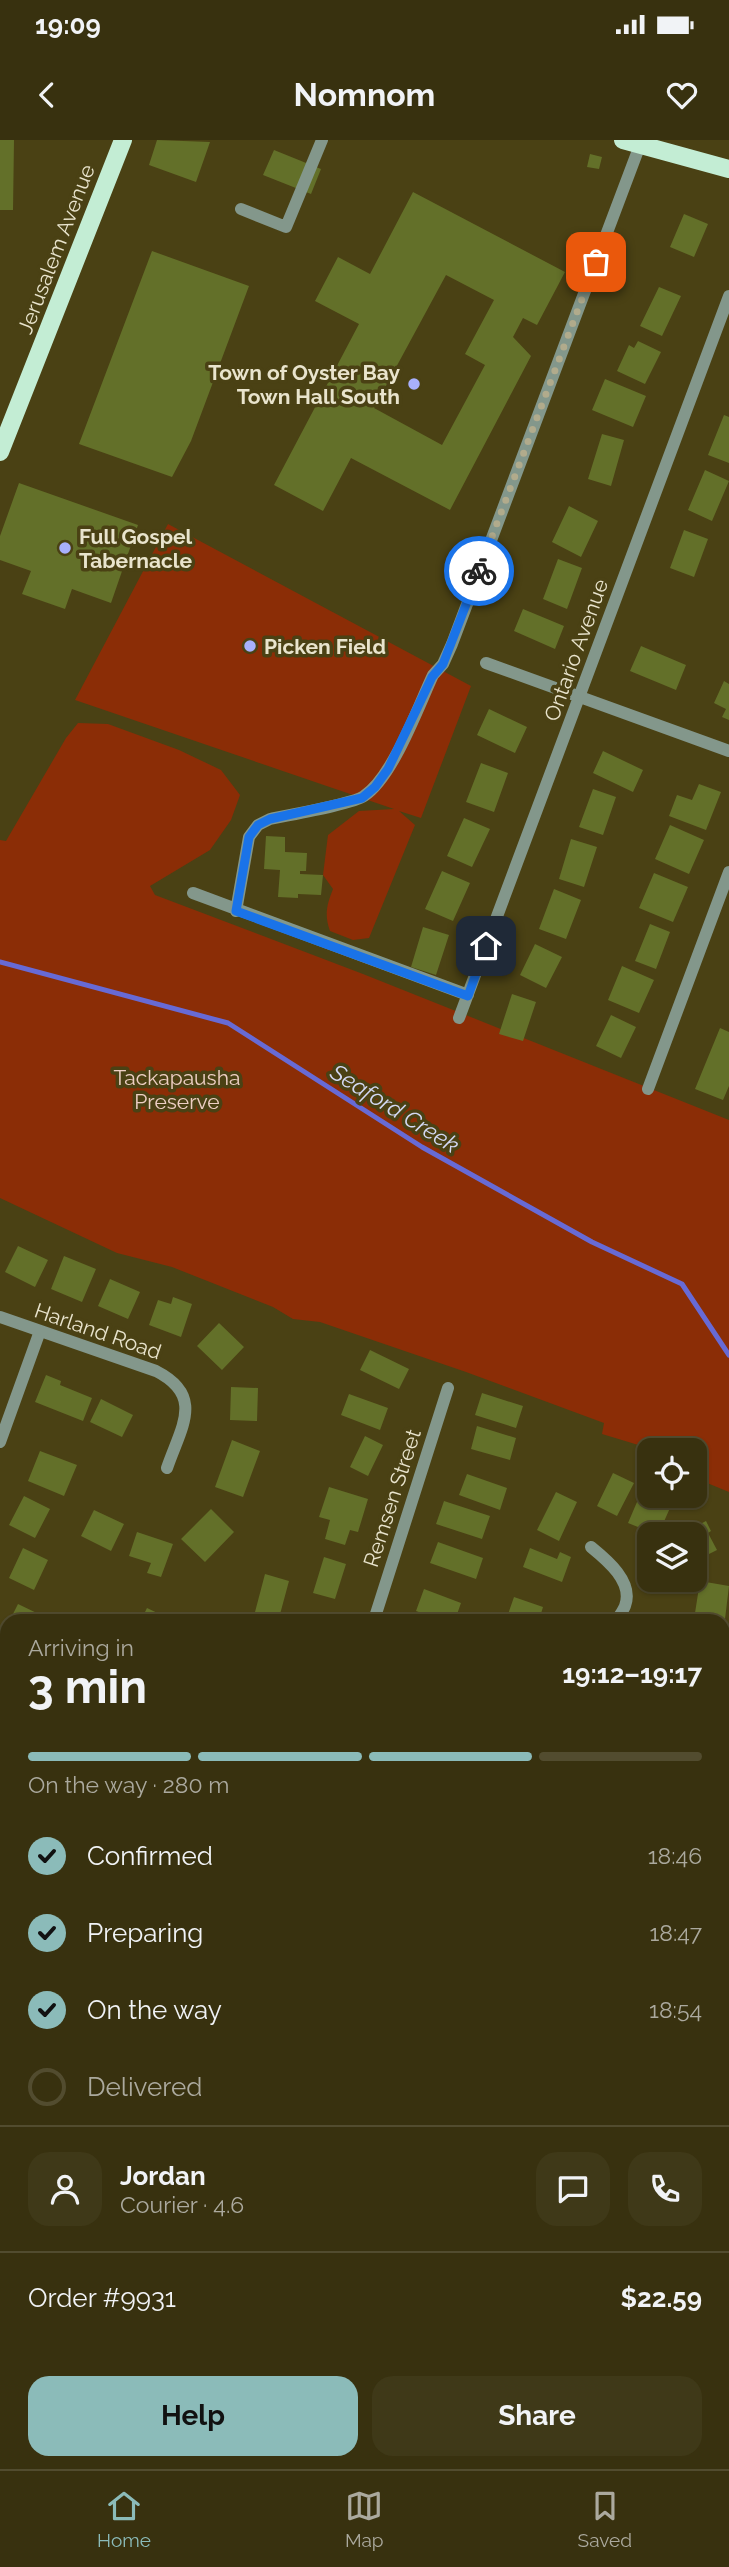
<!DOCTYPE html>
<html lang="en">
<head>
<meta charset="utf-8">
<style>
  :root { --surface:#38310f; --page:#3f3918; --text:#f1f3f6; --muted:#aba99e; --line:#524c2f; --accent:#8bbbb9 }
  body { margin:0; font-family:Raleway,sans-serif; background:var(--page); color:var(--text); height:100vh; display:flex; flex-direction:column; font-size:26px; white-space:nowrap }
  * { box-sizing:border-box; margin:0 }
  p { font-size:23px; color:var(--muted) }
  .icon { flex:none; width:38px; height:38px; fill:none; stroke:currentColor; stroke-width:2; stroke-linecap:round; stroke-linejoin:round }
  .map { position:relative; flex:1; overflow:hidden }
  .sheet { position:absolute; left:0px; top:1474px; width:730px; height:856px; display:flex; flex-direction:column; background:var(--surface); border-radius:21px 21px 0 0; box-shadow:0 2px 5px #0004,0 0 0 2px var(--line) }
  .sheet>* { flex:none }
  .buttons { position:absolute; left:637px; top:1298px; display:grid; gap:14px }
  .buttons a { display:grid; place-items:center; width:70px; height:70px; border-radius:14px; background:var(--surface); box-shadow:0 2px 5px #0004,0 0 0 2px var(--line); font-size:35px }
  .pin { position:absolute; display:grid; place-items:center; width:60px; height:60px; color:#fff; margin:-30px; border-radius:14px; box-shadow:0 4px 10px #0006 }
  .courier { position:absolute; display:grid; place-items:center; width:70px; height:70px; margin:-35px; border:5px solid #1a73e8; border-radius:50%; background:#fff; color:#222; box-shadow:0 2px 9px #0007 }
  .head em { font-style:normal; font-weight:700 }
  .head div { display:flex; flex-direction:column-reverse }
  .head { display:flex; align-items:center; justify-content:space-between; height:119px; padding:0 28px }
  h1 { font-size:46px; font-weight:700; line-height:52px }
  .bar { display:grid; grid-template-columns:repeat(4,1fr); gap:10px 7px; align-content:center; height:84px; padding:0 28px }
  .bar i { height:9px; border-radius:5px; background:var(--line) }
  .bar .selected { background:var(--accent) }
  .bar p { grid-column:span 4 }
  .line { display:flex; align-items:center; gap:18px; padding:0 28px; border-top:2px solid var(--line) }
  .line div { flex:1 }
  .round { display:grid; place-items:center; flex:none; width:74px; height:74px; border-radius:21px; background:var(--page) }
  ol { padding:0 28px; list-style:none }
  li { display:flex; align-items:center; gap:21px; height:77px }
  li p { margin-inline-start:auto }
  li .icon { padding:7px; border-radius:50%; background:var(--accent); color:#111; stroke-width:4 }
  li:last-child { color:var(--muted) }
  li i { width:38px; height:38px; border:4px solid var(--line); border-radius:50% }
  .button { display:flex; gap:14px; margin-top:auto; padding:14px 28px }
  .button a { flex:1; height:80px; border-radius:21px; background:var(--accent); color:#111; font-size:28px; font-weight:700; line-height:80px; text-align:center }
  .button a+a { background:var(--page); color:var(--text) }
  .status { display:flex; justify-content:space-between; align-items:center; height:49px; padding:0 35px; background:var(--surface); direction:ltr }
  .status svg { height:19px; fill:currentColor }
  header { display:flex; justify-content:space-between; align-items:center; height:91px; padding:0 28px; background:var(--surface); font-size:32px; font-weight:700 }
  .tab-bar { display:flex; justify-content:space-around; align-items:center; height:98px; border-top:2px solid var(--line); background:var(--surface); font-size:19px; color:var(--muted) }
  .tab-bar a { display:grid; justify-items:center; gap:4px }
  .tab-bar .selected { color:var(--accent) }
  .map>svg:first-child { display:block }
  .green { fill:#8b2d06 }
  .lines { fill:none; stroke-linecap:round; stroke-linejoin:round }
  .stream { stroke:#676ad5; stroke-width:5 }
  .building { fill:#637029; fill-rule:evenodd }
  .minor { stroke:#83978b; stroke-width:12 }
  .major { stroke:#c3edd4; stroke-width:18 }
  .done { stroke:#b1ab8c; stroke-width:7; stroke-dasharray:0 12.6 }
  .route { stroke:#1a73e8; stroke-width:9 }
  .poi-dot { fill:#a8b0fc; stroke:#4a4114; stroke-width:2.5 }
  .labels { text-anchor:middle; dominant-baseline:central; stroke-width:7; stroke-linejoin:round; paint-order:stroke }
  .street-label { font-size:21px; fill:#e9e4cd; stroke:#4a4114 }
  .poi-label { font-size:21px; font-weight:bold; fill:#e9e4cd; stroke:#4a4114; text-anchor:start }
  .park-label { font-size:21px; fill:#eecfc4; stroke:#4a4114 }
  .water-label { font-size:23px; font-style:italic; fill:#d3d8f3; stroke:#4a4114 }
</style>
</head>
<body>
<div class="status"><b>19:09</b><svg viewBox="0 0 49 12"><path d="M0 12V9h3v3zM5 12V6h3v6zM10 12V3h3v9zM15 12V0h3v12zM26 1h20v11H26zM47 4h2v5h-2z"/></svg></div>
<header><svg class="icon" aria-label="back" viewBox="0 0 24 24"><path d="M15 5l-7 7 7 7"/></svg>Nomnom<svg class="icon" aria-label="heart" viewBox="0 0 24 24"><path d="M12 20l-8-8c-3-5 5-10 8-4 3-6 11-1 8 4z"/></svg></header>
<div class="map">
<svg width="729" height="2329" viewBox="0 0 729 2329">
  <rect width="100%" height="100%" fill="#4a4114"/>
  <path class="green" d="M168,384L471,546L421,678L399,671L415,685L369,798L353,800L330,791C324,775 327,764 333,749L323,735L328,695L359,671L394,669L75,560Z
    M78,583L108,584L179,610L221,630L240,655L231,680L210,710L150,746L155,755L363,834L729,980V1352L695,1338V1311H649V1320L644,1318L645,1307L602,1294L604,1283L466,1232L320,1182L293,1179L273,1167L172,1127L117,1113L0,1058V700L6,701L66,598Z"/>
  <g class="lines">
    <path class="stream" d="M0,822L228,883L422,1007L592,1102L682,1144L729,1215"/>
  </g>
  <path class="building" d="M0,0H14L13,70H0Z
    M157,0L210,2L196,42L149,25Z
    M274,10L321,29L311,54L263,35Z
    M590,14L602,17L599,29L587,27Z
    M413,52L565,132L537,185L523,178L513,197L531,216L450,370L351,318L323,371L274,345L359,184L315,161L338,117L370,134ZM446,135L494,160L465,214L485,225L442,305L374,268Z
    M684,74L708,84L694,117L670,107Z
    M152,111L249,146L191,301L172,337L79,304Z
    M659,147L681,156L662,196L640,186Z
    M638,201L661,212L645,244L617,231L629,205L634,208Z
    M605,239L646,256L633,287L592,270Z
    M724,275L729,277V323L708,315Z
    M602,294L624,300L611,346L588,339Z
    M705,330L729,341L712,381L688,370Z
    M19,343L138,385L111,463L72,449L65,469L22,454L31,431L0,420V396Z
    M569,366L598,381L581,417L552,402Z
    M684,390L708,399L694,437L670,428Z
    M558,419L582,428L567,469L543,459Z
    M523,469L564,486L555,509L514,491Z
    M641,506L686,525L676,550L630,531Z
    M724,541L729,544V580L722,577L726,569L714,563Z
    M489,569L527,587L515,613L477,595Z
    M603,611L643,630L633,652L593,633Z
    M481,623L508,633L494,672L466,662Z
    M699,644L721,652L706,690L669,676L677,655L692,660Z
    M593,649L616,657L603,695L579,687Z
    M464,678L490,689L472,727L447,716Z
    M670,685L704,700L689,734L655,719Z
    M266,696L285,697V712L307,713L306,731H300V734L323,735L321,755L298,754V758L278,757L280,730L264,729Z
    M571,699L597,707L584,747L559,739Z
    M442,731L470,743L453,781L425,769Z
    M654,733L688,747L673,782L639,768Z
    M554,749L581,760L566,799L539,789Z
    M650,784L670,792L656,829L635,821Z
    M423,787L449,795L436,835L411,827Z
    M535,804L562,817L546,848L520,835Z
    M622,826L654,840L639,873L608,860Z
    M512,854L536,862L523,901L499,894Z
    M611,875L636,887L621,918L596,906Z
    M720,888L729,892V946L723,960L695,949Z
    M18,1106L48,1120L35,1147L5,1132Z
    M64,1116L96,1129L82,1162L51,1149Z
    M110,1139L140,1152L128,1179L98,1166Z
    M173,1157L192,1164L181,1197L149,1185L158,1160L171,1164Z
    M219,1183L244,1207L222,1230L197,1206Z
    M370,1210L409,1229L399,1249L360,1230Z
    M46,1235L61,1241L60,1245L92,1258L83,1281L35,1262Z
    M231,1247L258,1248L257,1281L230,1280Z
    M482,1253L523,1266L516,1288L475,1275Z
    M349,1254L388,1268L380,1290L341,1275Z
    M101,1259L133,1275L122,1297L90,1282Z
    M477,1286L516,1298L510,1320L471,1309Z
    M365,1296L383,1305L368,1336L350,1327Z
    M232,1300L260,1311L243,1357L215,1347Z
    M40,1311L77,1325L64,1356L28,1341Z
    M613,1333L634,1343L617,1376L597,1366Z
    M467,1334L507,1348L500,1370L459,1355Z
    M329,1347L368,1359L358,1392L350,1390L345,1405L325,1399L330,1380L319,1377Z
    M556,1352L577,1362L559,1401L537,1390Z
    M640,1355L670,1368L658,1395L628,1383Z
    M24,1356L50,1369L35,1398L9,1385Z
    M444,1361L490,1376L482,1399L436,1384Z
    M211,1369L234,1392L205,1422L181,1399Z
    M94,1370L124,1384L111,1411L81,1396Z
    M706,1381L711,1391L708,1393L717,1410L695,1421V1395H679Z
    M137,1392L173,1404L161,1437L147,1433L151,1423L129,1416Z
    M438,1402L483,1418L476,1439L430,1423Z
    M23,1408L48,1420L34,1450L9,1438Z
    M530,1408L557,1419L560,1412L571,1417L562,1442L523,1427Z
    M324,1417L346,1424L335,1459L313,1453Z
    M265,1434L289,1441L279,1478L255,1472Z
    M700,1441L729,1446L725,1479L695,1473Z
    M424,1449L461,1463L455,1480H441L416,1471Z
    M514,1457L543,1467L539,1480H506Z
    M18,1464L47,1478L46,1480H10Z
    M147,1468L172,1480H141Z
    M7,1507V1554L0,1551V1522Z
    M0,1562L7,1566V1586L0,1600Z
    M729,1575V1615L725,1624L723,1623V1588Z
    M725,1721L729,1723V1748L723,1746Z
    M723,1769L729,1772V1796L723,1794Z
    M723,1817L729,1820V1835L723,1849Z
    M7,1894V1924L0,1922V1912Z
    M0,2222L7,2224L6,2250L0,2249Z
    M723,2296L729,2298V2329H711L703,2326L705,2322H723Z
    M7,2315V2322H32L30,2329H0V2321L4,2322Z
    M130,2322H160L158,2329H127Z
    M345,2322H369L371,2323L369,2329H343Z
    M452,2322H479L476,2329H449Z
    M589,2322L597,2327L599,2322H612L624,2329H585Z"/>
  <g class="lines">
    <path class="minor" d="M241,69L286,87L322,0
      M486,523L729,611
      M193,753L468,855
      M236,771L249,697L258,685L270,679C288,675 353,664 364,656C393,637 418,567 433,535L443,524L452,504L640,5
      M459,878L729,156
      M648,949L729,732
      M0,1177L156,1231C205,1256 181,1287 167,1328
      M0,1302L40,1191
      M591,1407C607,1420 634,1442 625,1466C623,1471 619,1476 617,1480
      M374,1480L448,1248
      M0,1642L7,1646
      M0,1796L7,1776
      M0,1967L7,1968
      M723,1982L729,1965
      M0,2177L7,2178
      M723,2184L729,2167
      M201,2329L203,2322
      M414,2329L416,2322
      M672,2329L674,2322"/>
    <path class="major" d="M623,0L729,29
      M0,312L123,0"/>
  </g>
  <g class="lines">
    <path class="done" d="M479,431L596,122"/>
    <path class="route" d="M479,431L443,524L432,537L388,629L375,647L362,658L270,679L258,685L249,697L236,771L468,856L486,806"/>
  </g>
  <g class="poi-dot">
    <circle cx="414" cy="244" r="7"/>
    <circle cx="65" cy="408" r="7"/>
    <circle cx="250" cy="506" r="7"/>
  </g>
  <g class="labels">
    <g class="street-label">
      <text transform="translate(56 109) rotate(-69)">Jerusalem Avenue</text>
      <text transform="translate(576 510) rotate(-70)">Ontario Avenue</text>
      <text transform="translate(98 1191) rotate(19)">Harland Road</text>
      <text transform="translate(392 1358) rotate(-72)">Remsen Street</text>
    </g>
    <g class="poi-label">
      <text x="400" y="232" text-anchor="end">Town of Oyster Bay<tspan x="400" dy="24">Town Hall South</tspan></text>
      <text x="79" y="396">Full Gospel<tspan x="79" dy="24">Tabernacle</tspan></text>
      <text x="264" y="506">Picken Field</text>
    </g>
    <g class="park-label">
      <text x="177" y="937">Tackapausha<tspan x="177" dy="24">Preserve</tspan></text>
    </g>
    <g class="water-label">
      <text transform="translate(395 968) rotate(32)">Seaford Creek</text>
    </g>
  </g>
</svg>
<div class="buttons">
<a><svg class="icon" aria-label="locate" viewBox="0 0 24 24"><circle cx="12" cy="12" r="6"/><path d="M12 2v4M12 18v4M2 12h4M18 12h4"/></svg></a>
<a><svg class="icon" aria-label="layers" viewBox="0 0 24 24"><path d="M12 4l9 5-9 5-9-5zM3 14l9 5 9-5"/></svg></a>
</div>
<div class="pin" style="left:596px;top:122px;background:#ea580c"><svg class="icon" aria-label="bag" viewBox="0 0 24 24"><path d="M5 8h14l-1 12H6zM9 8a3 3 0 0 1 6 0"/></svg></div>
<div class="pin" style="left:486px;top:806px;background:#1f2937"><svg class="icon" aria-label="home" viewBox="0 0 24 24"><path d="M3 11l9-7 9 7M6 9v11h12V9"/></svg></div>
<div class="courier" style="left:479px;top:431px"><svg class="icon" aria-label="bike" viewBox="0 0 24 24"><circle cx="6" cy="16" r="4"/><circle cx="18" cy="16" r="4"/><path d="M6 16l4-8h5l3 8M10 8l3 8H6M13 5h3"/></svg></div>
<section class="sheet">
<div class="head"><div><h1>3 min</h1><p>Arriving in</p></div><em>19:12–19:17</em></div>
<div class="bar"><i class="selected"></i><i class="selected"></i><i class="selected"></i><i></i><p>On the way · 280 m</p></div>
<ol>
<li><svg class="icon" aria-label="check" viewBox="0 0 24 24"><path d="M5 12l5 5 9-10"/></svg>Confirmed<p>18:46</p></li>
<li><svg class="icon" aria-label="check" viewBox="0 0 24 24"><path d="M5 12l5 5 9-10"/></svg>Preparing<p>18:47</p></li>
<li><svg class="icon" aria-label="check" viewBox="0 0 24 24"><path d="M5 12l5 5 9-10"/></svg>On the way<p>18:54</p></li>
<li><i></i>Delivered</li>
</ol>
<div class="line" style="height:126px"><a class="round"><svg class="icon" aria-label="person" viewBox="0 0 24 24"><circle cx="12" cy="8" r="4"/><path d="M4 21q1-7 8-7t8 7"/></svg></a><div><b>Jordan</b><p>Courier · 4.6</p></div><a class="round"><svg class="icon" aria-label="chat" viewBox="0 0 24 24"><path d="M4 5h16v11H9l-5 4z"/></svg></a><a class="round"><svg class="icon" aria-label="phone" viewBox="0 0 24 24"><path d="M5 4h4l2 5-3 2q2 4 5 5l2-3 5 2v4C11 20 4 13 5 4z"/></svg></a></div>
<div class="line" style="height:91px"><div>Order #9931</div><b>$22.59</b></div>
<div class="button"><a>Help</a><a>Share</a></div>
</section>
</div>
<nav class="tab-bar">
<a class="selected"><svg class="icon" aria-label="home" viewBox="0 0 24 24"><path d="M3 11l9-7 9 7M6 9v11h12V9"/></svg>Home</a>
<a><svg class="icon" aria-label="map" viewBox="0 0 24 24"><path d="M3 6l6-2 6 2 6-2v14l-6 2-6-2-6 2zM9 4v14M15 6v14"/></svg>Map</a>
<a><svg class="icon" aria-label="saved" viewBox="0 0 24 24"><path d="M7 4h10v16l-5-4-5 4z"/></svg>Saved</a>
</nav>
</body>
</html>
